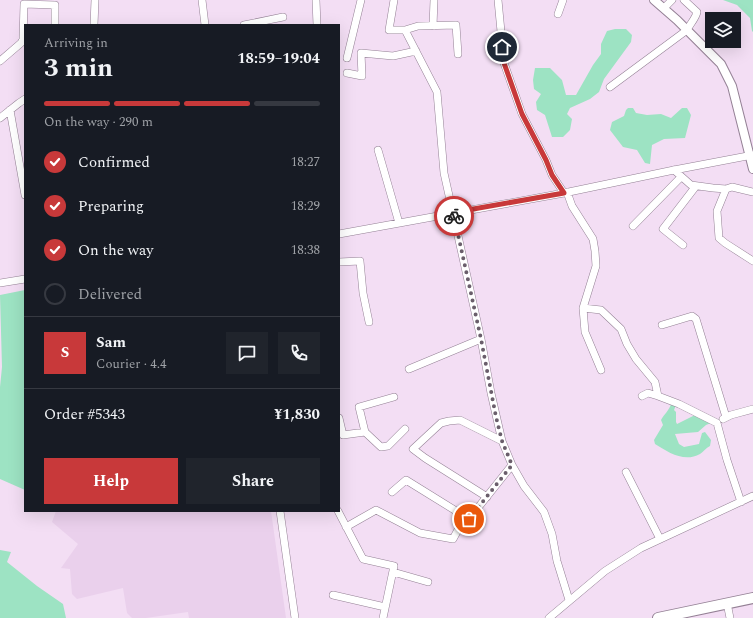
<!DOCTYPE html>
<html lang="en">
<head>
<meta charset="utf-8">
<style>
  :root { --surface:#171b24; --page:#20242c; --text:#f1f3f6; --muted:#9ea1a6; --line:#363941; --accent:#c8393a }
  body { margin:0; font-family:Spectral,serif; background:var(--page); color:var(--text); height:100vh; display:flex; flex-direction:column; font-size:15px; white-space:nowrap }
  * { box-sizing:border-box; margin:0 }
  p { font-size:13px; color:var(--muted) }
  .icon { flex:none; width:22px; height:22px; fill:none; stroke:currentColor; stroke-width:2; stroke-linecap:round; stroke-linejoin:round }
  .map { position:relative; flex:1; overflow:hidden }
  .drawer { position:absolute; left:24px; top:24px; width:316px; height:488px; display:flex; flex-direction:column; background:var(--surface); border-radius:0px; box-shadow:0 4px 16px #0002 }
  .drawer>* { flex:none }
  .buttons { position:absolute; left:705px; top:12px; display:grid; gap:8px }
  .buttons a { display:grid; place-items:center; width:36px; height:36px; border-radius:0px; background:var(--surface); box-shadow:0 4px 16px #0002; font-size:20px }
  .pin { position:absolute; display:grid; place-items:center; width:34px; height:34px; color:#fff; margin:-17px; border:2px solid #fff; border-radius:50%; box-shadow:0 1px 4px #0007 }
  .courier { position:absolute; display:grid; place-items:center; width:40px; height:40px; margin:-20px; border:3px solid #c8393a; border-radius:50%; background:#fff; color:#222; box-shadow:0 1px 5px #0007 }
  .head em { font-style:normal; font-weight:700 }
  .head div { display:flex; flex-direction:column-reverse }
  .head { display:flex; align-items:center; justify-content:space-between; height:68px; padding:0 20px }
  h1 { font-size:26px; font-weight:700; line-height:30px }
  .bar { display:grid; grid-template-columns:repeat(4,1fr); gap:6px 4px; align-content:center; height:48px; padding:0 20px }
  .bar i { height:5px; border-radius:3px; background:var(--line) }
  .bar .current { background:var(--accent) }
  .bar p { grid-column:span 4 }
  .line { display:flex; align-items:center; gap:10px; padding:0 20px; border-top:1px solid var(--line) }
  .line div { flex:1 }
  .round { display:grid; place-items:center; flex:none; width:42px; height:42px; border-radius:0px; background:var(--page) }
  ol { padding:0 20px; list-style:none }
  li { display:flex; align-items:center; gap:12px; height:44px }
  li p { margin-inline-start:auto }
  li .icon { padding:4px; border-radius:50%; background:var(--accent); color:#fff; stroke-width:4 }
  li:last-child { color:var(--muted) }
  li i { width:22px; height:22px; border:2px solid var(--line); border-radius:50% }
  .button { display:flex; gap:8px; margin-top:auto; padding:8px 20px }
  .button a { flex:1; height:46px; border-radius:0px; background:var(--accent); color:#fff; font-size:16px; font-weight:700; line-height:46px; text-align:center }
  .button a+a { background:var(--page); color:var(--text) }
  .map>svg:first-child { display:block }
  .built { fill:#ead0ec }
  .green { fill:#9de3c3 }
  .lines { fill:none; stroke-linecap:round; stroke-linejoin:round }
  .minor-casing { stroke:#948195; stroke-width:8 }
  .major-casing { stroke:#948195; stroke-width:10 }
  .highway-casing { stroke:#948195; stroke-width:12 }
  .minor { stroke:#fff; stroke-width:7 }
  .major { stroke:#fff; stroke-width:8 }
  .highway { stroke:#fff; stroke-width:10 }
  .done { stroke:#6a5e6b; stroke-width:4; stroke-dasharray:0 7.2 }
  .route { stroke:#c8393a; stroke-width:5 }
</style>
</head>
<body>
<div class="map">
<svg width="753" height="618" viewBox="0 0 753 618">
  <rect width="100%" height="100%" fill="#f3def4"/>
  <path class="built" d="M56,511H271L286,618H189L188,612L146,618H132L127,613L123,588L77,599L72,594L70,569L61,568L78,544L52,522Z"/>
  <path class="green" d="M723,0H753V32L752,31L750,18L737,5Z
    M615,29H626L632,35L631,42L604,79L599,92L590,99L570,108L567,114L572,119L570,130L563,137H552L545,115L537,110L536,102L541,94L534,89L533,80L535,68H550L562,80L566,95H576L593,65L601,54V44L607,31Z
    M628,108H633L636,113L647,115L661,114L671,118L682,108H687L691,115L685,138L664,139L652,145L650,164L645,163L637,150L623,147L610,130L612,122L624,116L626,110Z
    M25,290V490L0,479V387L2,367L0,295Z
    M671,404L676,405L674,410L676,412V422L677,424L695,415L700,411L711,417V423L706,425L698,432L675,434L679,444L684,447L699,444L702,433L705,432L711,440L710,446C706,448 703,452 700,454C684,463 668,452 655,444L654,440L663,425L661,420C664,414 669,411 671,404Z
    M0,550L11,552L7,562L37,586L63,604L66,618H0Z"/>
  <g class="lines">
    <defs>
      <path id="minor" d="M202,0L205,25
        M316,0L317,25
        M394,0L389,30H405L437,92L444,173L481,339L491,393L502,441L512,465L524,486L544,512L552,534L557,561L569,600
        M498,0L504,63L522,114L546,160L552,175L564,193
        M664,8L672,0
        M558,14L563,0
        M94,25L95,0
        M244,25L283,17
        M433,26L434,0
        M405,30L418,26L456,25L458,54
        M347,58L361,0
        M0,61L21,43L23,39L24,4L55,5V25
        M347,73L362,76L361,53L393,56L416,51
        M610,87L687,30C690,24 696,18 697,12L684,0
        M10,110L25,195
        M0,118L19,103L25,99
        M378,150L399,223
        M674,170L691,185L713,188L726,189L732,187L753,192
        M726,189L717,211L719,238L725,243L753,261
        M567,192L572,206L593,239L595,251L596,266L583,308L601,310L621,329L627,344L636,359L655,382L658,396L679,404L717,423L727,460L741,502
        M633,226L681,177
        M339,234L564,193L674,170L753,155
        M683,245L663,229L696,186
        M339,262L360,261L363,293L369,322
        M0,283L25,279
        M583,308L585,332L601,370
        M662,325L692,316L696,319L726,417
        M409,369L481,339
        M642,396L648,393L658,396
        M339,418L343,435L365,432L381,447L388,446L405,429
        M723,419L731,415L753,409
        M365,432L359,407L394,397
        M626,472L660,539
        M392,492L406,480L469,519L512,465
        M487,497L425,458L413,449L441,423L449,421L460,420L502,441
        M280,511L295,618
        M338,511L363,559L394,566L383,618
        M346,527L376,510L420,533L453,539L465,517
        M393,572L428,582
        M333,595L385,607
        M727,603L730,618
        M549,618L605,571L641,548L753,496"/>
      <path id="major" d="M654,0L677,20L721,64L732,86L753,169"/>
      <path id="highway" d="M658,618L753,598"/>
    </defs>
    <use href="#minor" class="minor-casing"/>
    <use href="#major" class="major-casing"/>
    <use href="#highway" class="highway-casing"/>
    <use href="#minor" class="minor"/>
    <use href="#major" class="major"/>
    <use href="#highway" class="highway"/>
  </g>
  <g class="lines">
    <path class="done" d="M454,216L481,339L496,417L502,441L512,465L469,519"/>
    <path class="route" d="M454,216L453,213L462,211L564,193L552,175L546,160L522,114L504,63L502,47"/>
  </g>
</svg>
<div class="buttons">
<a><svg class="icon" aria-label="layers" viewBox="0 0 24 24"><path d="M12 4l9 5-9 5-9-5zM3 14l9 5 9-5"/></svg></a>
</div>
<div class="pin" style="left:469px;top:519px;background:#ea580c"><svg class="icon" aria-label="bag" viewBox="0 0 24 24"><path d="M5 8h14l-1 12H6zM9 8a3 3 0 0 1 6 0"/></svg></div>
<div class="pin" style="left:502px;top:47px;background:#1f2937"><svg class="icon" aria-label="home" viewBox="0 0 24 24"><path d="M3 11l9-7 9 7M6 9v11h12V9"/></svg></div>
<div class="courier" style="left:454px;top:216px"><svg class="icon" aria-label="bike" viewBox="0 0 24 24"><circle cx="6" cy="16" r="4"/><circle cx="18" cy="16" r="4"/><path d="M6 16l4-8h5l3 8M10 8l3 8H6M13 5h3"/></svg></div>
<section class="drawer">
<div class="head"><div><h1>3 min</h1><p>Arriving in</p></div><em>18:59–19:04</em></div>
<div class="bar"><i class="current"></i><i class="current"></i><i class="current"></i><i></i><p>On the way · 290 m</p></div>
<ol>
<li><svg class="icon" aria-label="check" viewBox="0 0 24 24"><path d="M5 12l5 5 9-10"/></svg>Confirmed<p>18:27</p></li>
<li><svg class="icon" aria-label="check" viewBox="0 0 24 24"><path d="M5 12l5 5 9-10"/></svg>Preparing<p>18:29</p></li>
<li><svg class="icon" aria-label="check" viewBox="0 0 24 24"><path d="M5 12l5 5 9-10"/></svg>On the way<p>18:38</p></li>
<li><i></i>Delivered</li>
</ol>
<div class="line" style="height:72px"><b class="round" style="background:var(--accent);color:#fff">S</b><div><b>Sam</b><p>Courier · 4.4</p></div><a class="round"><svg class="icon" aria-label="chat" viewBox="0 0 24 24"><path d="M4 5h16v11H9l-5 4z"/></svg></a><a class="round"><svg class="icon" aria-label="phone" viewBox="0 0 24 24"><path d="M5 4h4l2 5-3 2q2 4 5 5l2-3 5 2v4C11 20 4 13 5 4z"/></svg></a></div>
<div class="line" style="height:52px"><div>Order #5343</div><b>¥1,830</b></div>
<div class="button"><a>Help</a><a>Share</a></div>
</section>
</div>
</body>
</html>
